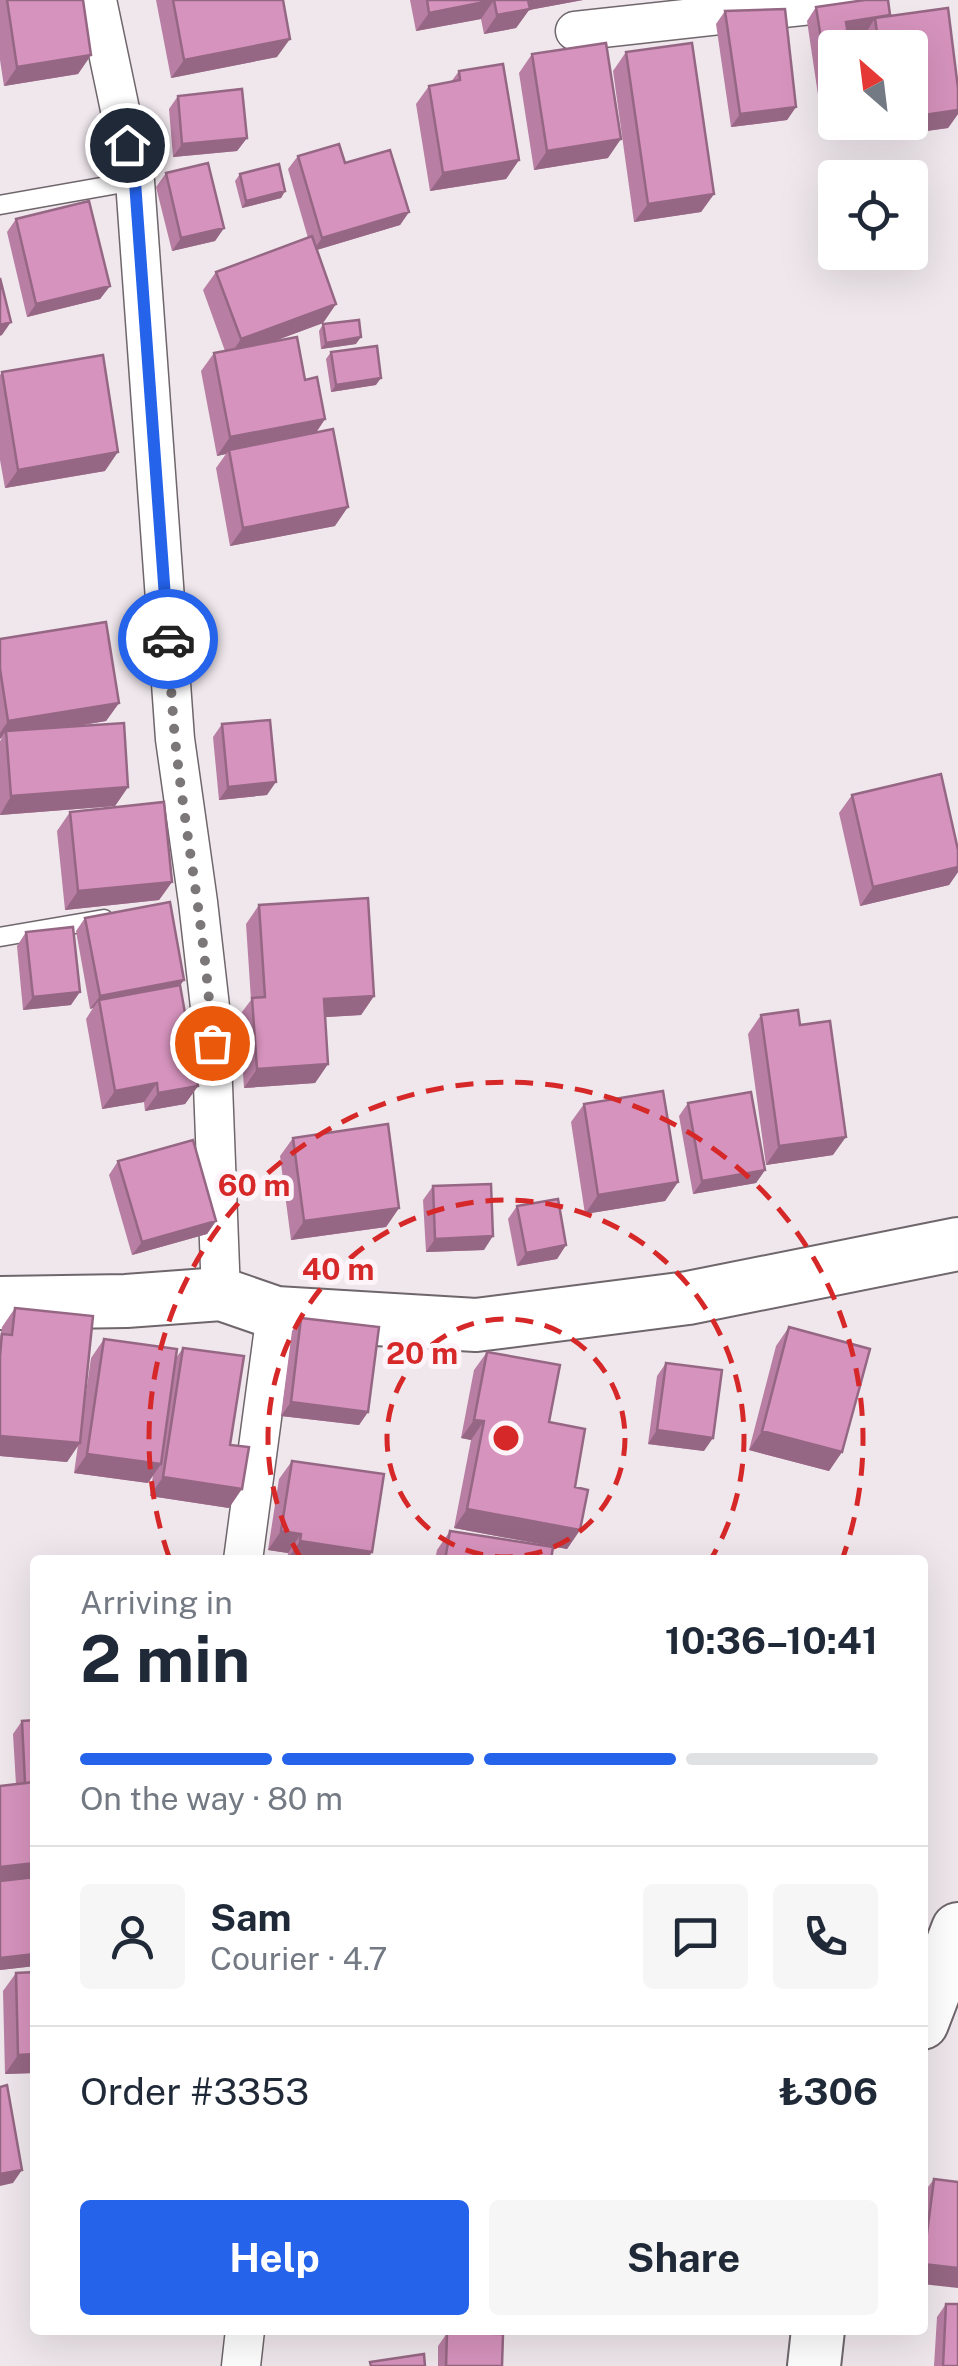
<!DOCTYPE html>
<html lang="en">
<head>
<meta charset="utf-8">
<style>
  :root { --surface:#fff; --page:#f6f6f7; --text:#1f2937; --muted:#747a83; --line:#e0e1e3; --accent:#2563eb }
  body { margin:0; font-family:"Public Sans",sans-serif; background:var(--page); color:var(--text); height:100vh; display:flex; flex-direction:column; font-size:38px; white-space:nowrap }
  * { box-sizing:border-box; margin:0 }
  p { font-size:32px; color:var(--muted) }
  .icon { flex:none; width:55px; height:55px; fill:none; stroke:currentColor; stroke-width:2; stroke-linecap:round; stroke-linejoin:round }
  .map { position:relative; flex:1; overflow:hidden }
  .sheet { position:absolute; left:30px; top:1555px; width:898px; height:780px; display:flex; flex-direction:column; background:var(--surface); border-radius:10px; box-shadow:0 10px 40px #0002 }
  .sheet>* { flex:none }
  .needle { width:65px; rotate:332deg }
  .tools { position:absolute; left:818px; top:30px; display:grid; gap:20px }
  .tools a { display:grid; place-items:center; width:110px; height:110px; border-radius:10px; background:var(--surface); box-shadow:0 10px 40px #0002; font-size:50px }
  .pin { position:absolute; display:grid; place-items:center; width:85px; height:85px; color:#fff; margin:-42px; border:5px solid #fff; border-radius:50%; box-shadow:0 2px 10px #0007 }
  .courier { position:absolute; display:grid; place-items:center; width:100px; height:100px; margin:-50px; border:8px solid #2563eb; border-radius:50%; background:#fff; color:#222; box-shadow:0 2px 12px #0007 }
  .head em { font-style:normal; font-weight:700 }
  .head div { display:flex; flex-direction:column-reverse }
  .head { display:flex; align-items:center; justify-content:space-between; height:170px; padding:0 50px }
  h1 { font-size:65px; font-weight:700; line-height:75px }
  .bar { display:grid; grid-template-columns:repeat(4,1fr); gap:15px 10px; align-content:center; height:120px; padding:0 50px }
  .bar i { height:12px; border-radius:8px; background:var(--line) }
  .bar .on { background:var(--accent) }
  .bar p { grid-column:span 4 }
  .line { display:flex; align-items:center; gap:25px; padding:0 50px; border-top:2px solid var(--line) }
  .line div { flex:1 }
  .round { display:grid; place-items:center; flex:none; width:105px; height:105px; border-radius:10px; background:var(--page) }
  .button { display:flex; gap:20px; margin-top:auto; padding:20px 50px }
  .button a { flex:1; height:115px; border-radius:10px; background:var(--accent); color:#fff; font-size:40px; font-weight:700; line-height:115px; text-align:center }
  .button a+a { background:var(--page); color:var(--text) }
  .map>svg:first-child { display:block }
  .lines { fill:none; stroke-linecap:round; stroke-linejoin:round }
  .lane-casing { stroke:#6e666b; stroke-width:21 }
  .street-casing { stroke:#6e666b; stroke-width:41 }
  .secondary-casing { stroke:#6e666b; stroke-width:56 }
  .lane { stroke:#fff; stroke-width:18 }
  .street { stroke:#fff; stroke-width:38 }
  .secondary { stroke:#fff; stroke-width:52 }
  .wall { fill:#b87ea3 }
  .shaded-wall { fill:#966784 }
  .building { fill:#d693bd; stroke:#966784; stroke-width:2.5 }
  .done { stroke:#7b7678; stroke-width:10; stroke-dasharray:0 18 }
  .route { stroke:#2563eb; stroke-width:12 }
  .ring { fill:none; stroke:#d62828; stroke-width:5; stroke-dasharray:18 12 }
  .centre { fill:#d62828; stroke:#fdf4f9; stroke-width:5 }
  .ring-label { font-size:30px; text-anchor:middle; font-weight:bold; fill:#d62828; stroke:#fdf4f9; stroke-width:10; stroke-linejoin:round; paint-order:stroke }
</style>
</head>
<body>
<div class="map">
<svg width="958" height="2366" viewBox="0 0 958 2366">
  <rect width="100%" height="100%" fill="#efe7ec"/>
  <g class="lines">
    <defs>
      <path id="lane" d="M0,205L135,181
        M0,937L104,919"/>
      <path id="street" d="M97,0L135,181L175,739L198,902L210,1007L221,1294
        M575,31L857,0
        M243,1560L276,1313
        M241,2366L245,2330"/>
      <path id="secondary" d="M0,1303L126,1301L221,1294L276,1313L476,1325L688,1298L958,1244
        M922,2023L958,1929
        M814,2366L818,2330"/>
    </defs>
    <use href="#lane" class="lane-casing"/>
    <use href="#street" class="street-casing"/>
    <use href="#secondary" class="secondary-casing"/>
    <use href="#lane" class="lane"/>
    <use href="#street" class="street"/>
    <use href="#secondary" class="secondary"/>
  </g>
  <path class="wall" d="M0,0H83L91,55L78,74L4,86L0,60Z
    M156,0H283L277,57L171,78Z
    M410,0H583L529,10L516,28L484,34L481,19L416,31Z
    M865,0H888L890,16L948,8L958,88V114L948,128L876,138L873,122H910V48H864L862,37L867,31L848,34L850,48H835V105L820,108L807,21L816,7Z
    M725,11L796,107L787,120L731,127L716,24Z
    M626,52L714,194L701,212L634,222L613,71Z
    M532,54L608,158L534,170L519,73Z
    M459,71L519,160L506,179L430,191L416,104L429,86L451,82Z
    M178,96L247,138L237,151L173,157L169,109Z
    M298,156L345,163L409,212L400,225L317,250L336,304L323,323L272,342L305,380L325,419L316,433L335,526L230,546L216,468L226,454L217,456L201,371L214,353L225,351L203,290L216,272L308,238L288,169Z
    M166,173L224,228L215,241L172,251L156,187Z
    M240,174L285,191L281,198L242,208L235,181Z
    M16,219L110,286L100,299L27,317L7,232Z
    M323,324L356,344L321,349L319,331Z
    M331,352L376,385L331,392L326,359Z
    M2,372L105,471L5,488L0,460V375Z
    M0,639L119,703L106,721L72,727L128,787L115,806L0,815V741L2,738L0,739Z
    M222,724L267,795L219,800L213,737Z
    M852,795L958,850V872L949,885L860,906L839,813Z
    M70,812L172,882L159,900L65,910L57,831Z
    M259,905L374,996L361,1015L325,1017L328,1064L315,1083L244,1088L239,1016L251,1000L246,924Z
    M85,918L180,986L198,1086L185,1104L145,1111L144,1102L102,1109L86,1019L93,1008L90,1009L76,931Z
    M26,932L71,1005L23,1010L17,946Z
    M761,1015L800,1025L833,1155L766,1165L748,1034Z
    M688,1103L765,1170L756,1183L693,1194L679,1116Z
    M584,1104L678,1182L665,1201L585,1214L571,1122Z
    M293,1138L399,1208L386,1227L291,1240L280,1156Z
    M118,1161L216,1221L207,1234L132,1255L109,1175Z
    M433,1186L484,1250L426,1252L423,1200Z
    M517,1206L566,1245L557,1259L517,1266L508,1219Z
    M15,1308L83,1414L91,1358L104,1339L176,1358L183,1348L230,1445L229,1508L150,1496L153,1475L148,1483L74,1473L78,1445L67,1462L0,1456V1337L2,1327Z
    M301,1318L368,1412L359,1425L281,1416L292,1331Z
    M789,1327L842,1452L829,1471L749,1450L776,1346Z
    M487,1352L549,1422L575,1487L580,1530L567,1549L454,1528L471,1440L461,1438L474,1370Z
    M666,1363L704,1451L648,1444L657,1376Z
    M292,1461L367,1560H287L288,1553L268,1550L279,1479Z
    M450,1531L551,1560H435L437,1550Z
    M35,1720V1966L0,1970L16,1784L13,1734L22,1721Z
    M16,1973L35,2073L5,2074L3,1991Z
    M934,2179L922,2284V2195Z
    M946,2304L958,2366H934L937,2317Z
    M447,2333L502,2366H438V2346Z"/>
  <path class="shaded-wall" d="M494,0L481,19L416,31L429,13Z
    M523,0H583L529,10L516,28L484,34L497,15Z
    M890,15L875,18L867,31L837,35L846,22Z
    M290,39L277,57L171,78L184,60Z
    M91,55L78,74L4,86L17,67Z
    M835,94V105L820,108L830,95Z
    M796,107L787,120L731,127L740,114Z
    M958,110V114L948,128L876,138L887,122H910V117Z
    M247,138L237,151L173,157L182,144Z
    M621,139L608,158L534,170L547,151Z
    M519,160L506,179L430,191L443,173Z
    M285,191L281,198L242,208L246,201Z
    M714,194L701,212L634,222L648,204Z
    M409,212L400,225L313,251L322,238Z
    M224,228L215,241L172,251L181,238Z
    M110,286L100,299L27,317L36,304Z
    M336,304L323,323L228,358L241,339Z
    M11,322L2,335L0,336V325Z
    M361,337L356,344L321,349L326,343Z
    M381,378L376,385L331,392L336,385Z
    M325,419L312,438L229,450L226,454L217,456L230,437Z
    M118,452L105,471L5,488L18,470Z
    M348,507L335,526L230,546L243,528Z
    M119,703L106,721L7,737L6,731L0,739V733L8,721Z
    M276,782L267,795L219,800L228,787Z
    M128,787L115,806L0,815L11,796Z
    M958,867V872L949,885L860,906L873,887Z
    M172,882L159,900L65,910L78,891Z
    M184,980L175,993L99,1000L93,1008L90,1009L100,996Z
    M80,992L71,1005L23,1010L33,997Z
    M374,996L361,1015L311,1018L324,999Z
    M328,1064L315,1083L244,1088L257,1069Z
    M157,1083L144,1102L102,1109L115,1091Z
    M198,1086L185,1104L145,1111L158,1093Z
    M846,1137L833,1155L766,1165L779,1146Z
    M765,1170L756,1183L693,1194L702,1181Z
    M678,1182L665,1201L585,1214L598,1195Z
    M399,1208L386,1227L291,1240L304,1221Z
    M216,1221L207,1234L132,1255L142,1242Z
    M493,1236L484,1250L426,1252L435,1239Z
    M566,1245L557,1259L517,1266L526,1253Z
    M291,1402L368,1412L359,1425L281,1416Z
    M474,1420L484,1421L471,1440L461,1438Z
    M657,1430L713,1438L704,1451L648,1444Z
    M762,1431L842,1452L829,1471L749,1450Z
    M0,1436L80,1443L67,1462L0,1456Z
    M87,1454L161,1464L148,1483L74,1473Z
    M163,1477L242,1489L229,1508L150,1496Z
    M467,1509L580,1530L567,1549L454,1528Z
    M281,1531L301,1534L288,1553L268,1550Z
    M300,1541L372,1552L367,1560H287Z
    M35,1863V1880L0,1884V1867Z
    M35,1954V1966L0,1970V1958Z
    M35,2054V2073L5,2074L18,2055Z
    M22,2170L13,2183L0,2186V2174Z
    M923,2264L958,2268V2288L922,2284Z"/>
  <path class="building" d="M7,0H83L91,55L17,67Z
    M173,0H283L290,39L184,60Z
    M427,0H528L530,9L497,15L494,0L429,13Z
    M865,0H888L890,15L846,22L850,48H835V94L830,95L816,7Z
    M948,8L958,88V110L910,117V48H879L875,18Z
    M785,9L796,107L740,114L725,11Z
    M606,43L621,139L547,151L532,54Z
    M692,43L714,194L648,204L626,52Z
    M503,64L519,160L443,173L429,86L460,80L459,71Z
    M242,89L247,138L182,144L178,96Z
    M339,144L345,163L390,150L409,212L322,238L298,156Z
    M208,163L224,228L181,238L166,173Z
    M279,164L285,191L246,201L240,174Z
    M89,201L110,286L36,304L16,219Z
    M312,236L336,304L241,339L216,272Z
    M0,278L11,322L0,325Z
    M359,320L361,337L326,343L323,324Z
    M297,337L305,380L317,377L325,419L230,437L214,353Z
    M377,346L381,378L336,385L331,352Z
    M103,355L118,452L18,470L2,372Z
    M333,429L348,507L243,528L229,450Z
    M106,622L119,703L8,721L0,669V639Z
    M270,720L276,782L228,787L222,724Z
    M124,723L128,787L11,796L6,731Z
    M941,774L958,850V867L873,887L852,795Z
    M164,802L172,882L78,891L70,812Z
    M368,898L374,996L324,999L328,1064L257,1069L252,998L265,997L259,905Z
    M170,902L184,980L100,996L85,918Z
    M73,927L80,992L33,997L26,932Z
    M180,985L198,1086L158,1093L157,1083L115,1091L99,1000Z
    M798,1010L800,1025L830,1021L846,1137L779,1146L761,1015Z
    M663,1091L678,1182L598,1195L584,1104Z
    M751,1092L765,1170L702,1181L688,1103Z
    M388,1124L399,1208L304,1221L293,1138Z
    M193,1140L216,1221L142,1242L118,1161Z
    M491,1184L493,1236L435,1239L433,1186Z
    M558,1199L566,1245L526,1253L517,1206Z
    M15,1308L93,1316L80,1443L0,1436V1356L2,1334L12,1335Z
    M301,1318L379,1327L368,1412L291,1402Z
    M789,1327L870,1349L842,1452L762,1431Z
    M104,1339L177,1349L161,1464L87,1454Z
    M183,1348L244,1356L230,1445L249,1447L242,1489L163,1477Z
    M487,1352L560,1365L549,1422L585,1429L575,1487L588,1490L580,1530L467,1509L484,1421L474,1420Z
    M666,1363L722,1370L713,1438L657,1430Z
    M292,1461L384,1474L372,1552L300,1541L301,1534L281,1531Z
    M450,1531L553,1547L551,1560H445Z
    M35,1720V1782L25,1783L22,1721Z
    M35,1782V1863L0,1867V1786Z
    M35,1877V1954L0,1958V1881Z
    M35,1972V2054L18,2055L16,1973Z
    M7,2085L22,2170L0,2174V2087Z
    M934,2179L958,2182V2268L923,2264Z
    M946,2304H958V2366H943Z
    M447,2333L503,2334L502,2366H446Z
    M424,2354L425,2366H371L370,2362Z"/>
  <g class="lines">
    <path class="done" d="M168,639C170,672 172,706 175,739C186,841 207,941 212,1043"/>
    <path class="route" d="M127,145L135,182L168,639"/>
  </g>
  <g class="ring">
    <circle cx="506" cy="1438" r="119"/>
    <path d="M301 1559A238 238 0 1 1 711 1559"/>
    <path d="M169 1557A357 357 0 1 1 843 1557"/>
  </g>
  <circle cx="506" cy="1438" r="15" class="centre"/>
  <g class="ring-label">
    <text x="254" y="1196">60 m</text>
    <text x="338" y="1280">40 m</text>
    <text x="422" y="1364">20 m</text>
  </g>
</svg>
<div class="tools">
<a><svg class="needle" viewBox="-14 -14 28 28"><path d="M0-13l5 13h-10z" fill="#e53935"/><path d="M0 13l5-13h-10z" fill="#747a83"/></svg></a>
<a><svg class="icon" aria-label="locate" viewBox="0 0 24 24"><circle cx="12" cy="12" r="6"/><path d="M12 2v4M12 18v4M2 12h4M18 12h4"/></svg></a>
</div>
<div class="pin" style="left:212px;top:1043px;background:#ea580c"><svg class="icon" aria-label="bag" viewBox="0 0 24 24"><path d="M5 8h14l-1 12H6zM9 8a3 3 0 0 1 6 0"/></svg></div>
<div class="pin" style="left:127px;top:145px;background:#1f2937"><svg class="icon" aria-label="home" viewBox="0 0 24 24"><path d="M3 11l9-7 9 7M6 9v11h12V9"/></svg></div>
<div class="courier" style="left:168px;top:639px"><svg class="icon" aria-label="car" viewBox="0 0 24 24"><path d="M5 17H2v-5l4-1 3-4h7l3 4 3 1v5h-3M9 17h6M6 11h13"/><circle cx="7" cy="17" r="2"/><circle cx="17" cy="17" r="2"/></svg></div>
<section class="sheet">
<div class="head"><div><h1>2 min</h1><p>Arriving in</p></div><em>10:36–10:41</em></div>
<div class="bar"><i class="on"></i><i class="on"></i><i class="on"></i><i></i><p>On the way · 80 m</p></div>
<div class="line" style="height:180px"><a class="round"><svg class="icon" aria-label="person" viewBox="0 0 24 24"><circle cx="12" cy="8" r="4"/><path d="M4 21q1-7 8-7t8 7"/></svg></a><div><b>Sam</b><p>Courier · 4.7</p></div><a class="round"><svg class="icon" aria-label="chat" viewBox="0 0 24 24"><path d="M4 5h16v11H9l-5 4z"/></svg></a><a class="round"><svg class="icon" aria-label="phone" viewBox="0 0 24 24"><path d="M5 4h4l2 5-3 2q2 4 5 5l2-3 5 2v4C11 20 4 13 5 4z"/></svg></a></div>
<div class="line" style="height:130px"><div>Order #3353</div><b>₺306</b></div>
<div class="button"><a>Help</a><a>Share</a></div>
</section>
</div>
</body>
</html>
